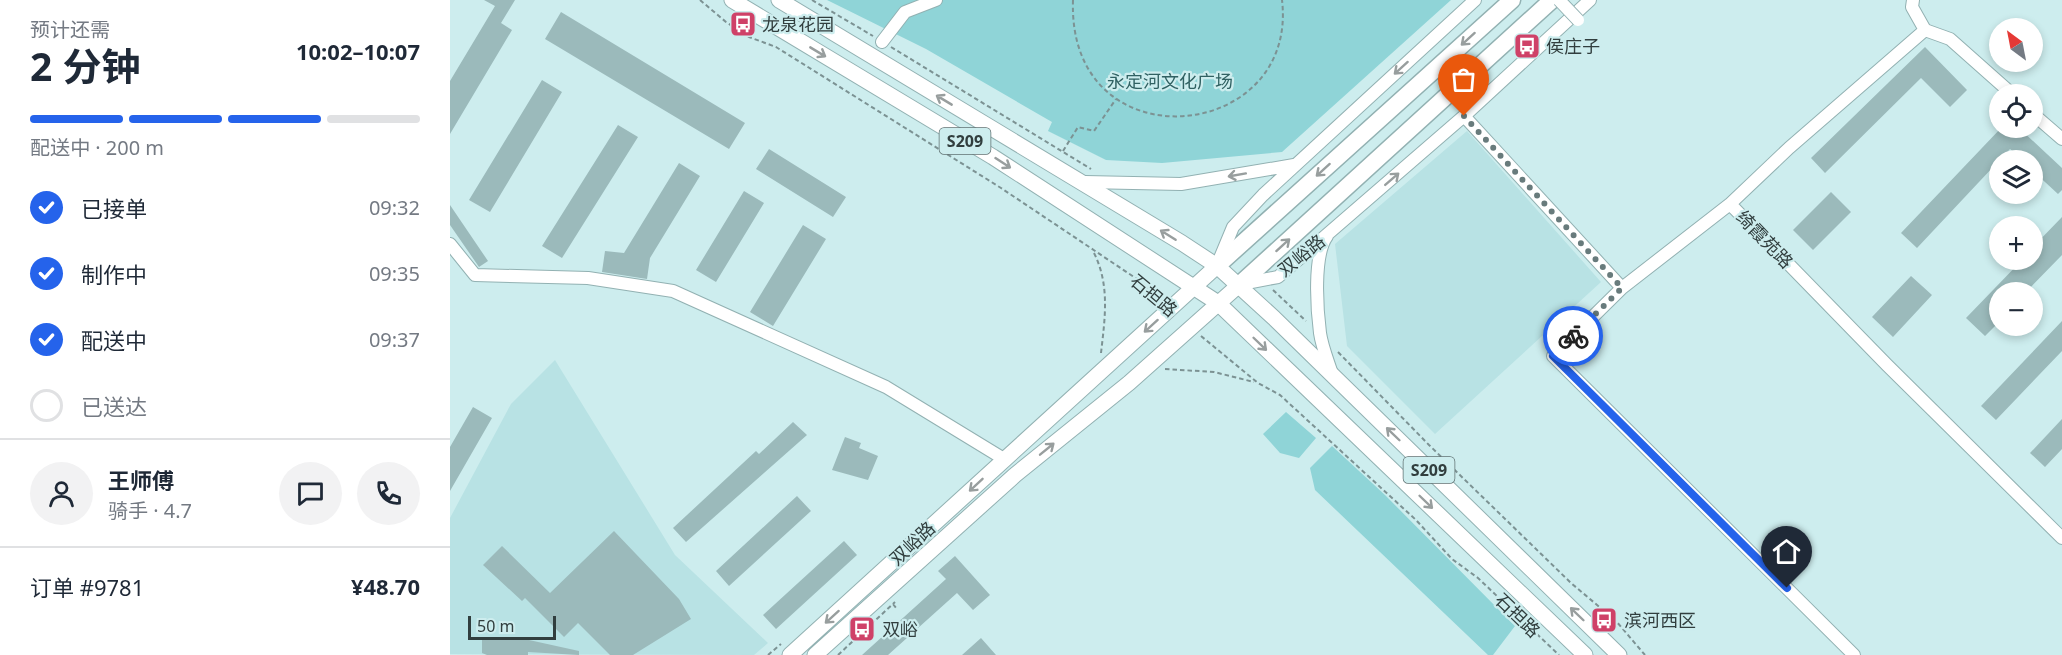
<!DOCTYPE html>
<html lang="zh">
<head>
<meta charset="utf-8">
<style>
  :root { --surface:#fff; --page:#f2f2f3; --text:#1f2937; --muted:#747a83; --line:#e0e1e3; --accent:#2563eb }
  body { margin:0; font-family:"Noto Sans","Noto Sans SC",sans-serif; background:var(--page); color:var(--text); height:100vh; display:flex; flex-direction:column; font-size:22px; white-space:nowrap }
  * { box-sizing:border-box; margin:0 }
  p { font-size:20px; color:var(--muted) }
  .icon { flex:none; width:33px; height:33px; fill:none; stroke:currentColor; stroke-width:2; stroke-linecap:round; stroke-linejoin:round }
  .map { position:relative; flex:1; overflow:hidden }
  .side { display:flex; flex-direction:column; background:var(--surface); width:450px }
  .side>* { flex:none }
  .needle { width:39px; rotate:328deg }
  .fabs { position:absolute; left:1539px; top:18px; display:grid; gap:12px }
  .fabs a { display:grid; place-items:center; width:54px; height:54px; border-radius:50%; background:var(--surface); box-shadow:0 3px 9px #0003; font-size:30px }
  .scale { position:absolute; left:18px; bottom:15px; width:88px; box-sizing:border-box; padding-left:6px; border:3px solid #313e3e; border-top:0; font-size:16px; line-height:21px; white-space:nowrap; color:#313e3e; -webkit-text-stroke:4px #cdedee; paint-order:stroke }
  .pin { position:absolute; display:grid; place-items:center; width:51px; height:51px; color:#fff; margin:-62px -26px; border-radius:50% 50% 50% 0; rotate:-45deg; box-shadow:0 0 6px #0007 }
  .pin .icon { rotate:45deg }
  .courier { position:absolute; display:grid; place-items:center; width:60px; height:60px; margin:-30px; border:4px solid #2563eb; border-radius:50%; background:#fff; color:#222; box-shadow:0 2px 8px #0007 }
  .summary em { font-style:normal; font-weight:700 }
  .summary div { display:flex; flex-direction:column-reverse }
  .summary { display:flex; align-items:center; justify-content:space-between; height:102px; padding:0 30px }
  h1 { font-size:39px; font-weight:700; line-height:45px }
  .bar { display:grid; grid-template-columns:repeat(4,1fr); gap:9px 6px; align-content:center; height:72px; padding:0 30px }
  .bar i { height:8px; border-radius:4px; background:var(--line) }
  .bar .current { background:var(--accent) }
  .bar p { grid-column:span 4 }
  .line { display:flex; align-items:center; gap:15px; padding:0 30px; border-top:2px solid var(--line) }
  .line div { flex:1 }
  .round { display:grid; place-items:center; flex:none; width:63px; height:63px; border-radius:32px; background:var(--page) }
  ol { padding:0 30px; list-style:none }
  li { display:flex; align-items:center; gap:18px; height:66px }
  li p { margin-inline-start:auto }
  li .icon { padding:6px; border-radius:50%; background:var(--accent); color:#fff; stroke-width:4 }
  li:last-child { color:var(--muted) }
  li i { width:33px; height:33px; border:3px solid var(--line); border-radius:50% }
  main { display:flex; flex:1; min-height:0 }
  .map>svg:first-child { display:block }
  .built { fill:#b8e2e4 }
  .green { fill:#8fd4d7 }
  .building { fill:#9bbabb }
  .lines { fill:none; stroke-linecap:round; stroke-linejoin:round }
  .minor-casing { stroke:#92b1b2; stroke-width:14 }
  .major-casing { stroke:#92b1b2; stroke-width:17 }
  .highway-casing { stroke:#92b1b2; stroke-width:19 }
  .path { stroke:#7c9293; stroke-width:2; stroke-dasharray:4.5 3; stroke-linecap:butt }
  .minor { stroke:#fff; stroke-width:12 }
  .major { stroke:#fff; stroke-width:15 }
  .highway { stroke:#fff; stroke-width:16 }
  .minor-bridge-casing { stroke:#92b1b2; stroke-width:14; stroke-linecap:butt }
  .minor-bridge { stroke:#fff; stroke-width:12 }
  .oneway { stroke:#989e9e }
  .done { stroke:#687b7c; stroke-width:6; stroke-dasharray:0 10.8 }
  .route { stroke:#2563eb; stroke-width:8 }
  .labels { text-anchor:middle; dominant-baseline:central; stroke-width:4.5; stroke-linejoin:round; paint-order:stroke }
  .shield { fill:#cdedee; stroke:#607273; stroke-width:1.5 }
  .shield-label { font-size:16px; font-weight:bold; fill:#313e3e }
  .poi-label { font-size:18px; fill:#313e3e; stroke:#cdedee; text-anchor:start }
  .park-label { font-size:18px; fill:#306162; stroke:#cdedee }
  .street-label { font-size:18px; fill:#313e3e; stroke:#cdedee }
</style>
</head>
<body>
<main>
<section class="side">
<div class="summary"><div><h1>2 分钟</h1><p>预计还需</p></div><em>10:02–10:07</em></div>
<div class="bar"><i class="current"></i><i class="current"></i><i class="current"></i><i></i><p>配送中 · 200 m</p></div>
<ol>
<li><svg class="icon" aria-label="check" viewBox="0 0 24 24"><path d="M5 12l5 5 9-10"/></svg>已接单<p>09:32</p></li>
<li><svg class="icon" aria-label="check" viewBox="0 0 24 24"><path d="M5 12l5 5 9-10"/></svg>制作中<p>09:35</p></li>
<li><svg class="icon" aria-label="check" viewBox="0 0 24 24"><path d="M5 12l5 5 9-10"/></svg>配送中<p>09:37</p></li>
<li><i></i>已送达</li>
</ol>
<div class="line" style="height:108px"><a class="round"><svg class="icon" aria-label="person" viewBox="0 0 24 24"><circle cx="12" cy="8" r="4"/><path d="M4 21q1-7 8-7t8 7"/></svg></a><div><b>王师傅</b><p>骑手 · 4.7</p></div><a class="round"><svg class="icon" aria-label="chat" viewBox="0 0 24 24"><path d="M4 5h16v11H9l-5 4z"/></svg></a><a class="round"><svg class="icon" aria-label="phone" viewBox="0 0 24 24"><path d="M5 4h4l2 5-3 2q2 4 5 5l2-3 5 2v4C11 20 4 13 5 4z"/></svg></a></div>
<div class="line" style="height:78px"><div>订单 #9781</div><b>¥48.70</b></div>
</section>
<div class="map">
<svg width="1612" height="655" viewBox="0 0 1612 655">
  <rect width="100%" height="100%" fill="#cdedee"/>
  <path class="built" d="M1017,131L1151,282L985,434L897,346L885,244Z
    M105,360L225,555L318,643L304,655L0,654V518L61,404Z"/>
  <path class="green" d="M377,0H1001L832,152L712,163L656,160L598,131L602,122L476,49Z
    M836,412L866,438L849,458L830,453L813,434Z
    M882,446L935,495L1065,626L1043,655H1038L865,490L860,468Z"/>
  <path class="building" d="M34,0H65L51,23L62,30L0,134V81L45,6Z
    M111,12L295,123L279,149L95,39Z
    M1475,47L1517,90L1500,107L1471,78L1375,173L1361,158Z
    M92,80L112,92L40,212L19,200Z
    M168,125L188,137L112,258L92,246Z
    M1551,128H1569L1612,168V190L1608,194L1582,170V160H1572L1560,149L1467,248L1451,233Z
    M319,149L396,197L383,217L306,169Z
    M229,163L250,176L200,258L197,279L152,272L155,251L174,253Z
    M294,191L314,203L266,282L246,270Z
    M1381,192L1401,212L1363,250L1343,230Z
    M0,205L38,261L29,267L0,225Z
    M1612,217V255L1576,292H1550V321L1535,336L1516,318L1572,260H1582V248Z
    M353,225L376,239L323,326L300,312Z
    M1461,276L1482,295L1443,337L1422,317Z
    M1612,321V351L1546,420L1531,406Z
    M23,407L42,418L0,491V447Z
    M1612,419V449L1595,467L1580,453Z
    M343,422L357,435L236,542L223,528L306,451L309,454Z
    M395,437L411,443L409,448L428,456L418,480L382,470Z
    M347,496L361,511L279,586L266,571Z
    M164,531L229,599L241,619L183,655H160L128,623L114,637L75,598L72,601L33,565L52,546L100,593Z
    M394,541L407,555L326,629L313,615Z
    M505,556L540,595L523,610L507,593L438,655H412L496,579L488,571Z
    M531,638L546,655H512Z
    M32,639L79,640L129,651V655L78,652V655H37L32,653Z"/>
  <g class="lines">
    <defs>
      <path id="minor" d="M1463,0L1462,7L1475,30L1500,39L1562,94
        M432,42L455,12L486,0
        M1582,113L1612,139
        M1014,116L1172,288L1280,204L1437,365L1612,538
        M635,182L731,184L844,165
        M1280,204L1339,148L1475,30
        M877,236C863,255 867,310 870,333C872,347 878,361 882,374
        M0,244L25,275L138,278L223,291L436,387L554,459
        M768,263L783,227L813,195L1025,0
        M791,284L828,277L1014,116L1140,0
        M1172,288L1103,356L1404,655"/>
      <path id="major" d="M282,0L543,157L768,303L1135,655
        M329,0L732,243L767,266L824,318L1169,655
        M340,655L767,266
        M365,655L565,475L679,383L789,285"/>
      <path id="highway" d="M767,266L1062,0
        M789,285L1102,0"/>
    </defs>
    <use href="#minor" class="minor-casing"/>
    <use href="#major" class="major-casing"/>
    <use href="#highway" class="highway-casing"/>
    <path class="path" d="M250,0L276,22L299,37L326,47L551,188L687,279L712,300
      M362,0L423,36
      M623,0C617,166 849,144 832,0
      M441,47L641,169
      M613,151L628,127L644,131L666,99
      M644,253C660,285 655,318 651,353
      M823,290L856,321
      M751,336L808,383L830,395L966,520L1002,559L1028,578L1109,655
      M888,352L979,445L1121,583L1166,621L1195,655
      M715,369L764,372L804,382
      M443,604L447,609
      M318,655L331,644
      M388,655L445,602"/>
    <use href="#minor" class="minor"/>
    <use href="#major" class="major"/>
    <use href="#highway" class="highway"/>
    <defs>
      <path id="minor-bridge" d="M1109,0L1128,20"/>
    </defs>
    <use href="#minor-bridge" class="minor-bridge-casing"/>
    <use href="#minor-bridge" class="minor-bridge"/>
  </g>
  <defs><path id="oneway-shaft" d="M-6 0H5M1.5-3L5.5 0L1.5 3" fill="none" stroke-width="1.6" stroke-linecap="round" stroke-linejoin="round" transform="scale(1.5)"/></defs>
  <g class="oneway">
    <use href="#oneway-shaft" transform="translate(1018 39) rotate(138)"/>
    <use href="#oneway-shaft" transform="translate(368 52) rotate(31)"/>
    <use href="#oneway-shaft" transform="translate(951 68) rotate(138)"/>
    <use href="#oneway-shaft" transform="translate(494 100) rotate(-149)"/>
    <use href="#oneway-shaft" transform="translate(553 163) rotate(33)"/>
    <use href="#oneway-shaft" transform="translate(873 170) rotate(138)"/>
    <use href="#oneway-shaft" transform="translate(787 175) rotate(170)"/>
    <use href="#oneway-shaft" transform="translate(942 179) rotate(-41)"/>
    <use href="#oneway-shaft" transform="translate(718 235) rotate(-148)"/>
    <use href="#oneway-shaft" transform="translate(833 245) rotate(-42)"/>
    <use href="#oneway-shaft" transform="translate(701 326) rotate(138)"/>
    <use href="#oneway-shaft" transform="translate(810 344) rotate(44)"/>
    <use href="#oneway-shaft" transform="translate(943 434) rotate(-136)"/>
    <use href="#oneway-shaft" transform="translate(597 449) rotate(-39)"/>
    <use href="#oneway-shaft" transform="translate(526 485) rotate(137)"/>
    <use href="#oneway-shaft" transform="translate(976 502) rotate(44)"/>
    <use href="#oneway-shaft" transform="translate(1127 614) rotate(-136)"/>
    <use href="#oneway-shaft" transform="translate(382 617) rotate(138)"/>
  </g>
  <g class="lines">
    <path class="done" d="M1014,116L1172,288L1123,336"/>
    <path class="route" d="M1123,336L1103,356L1337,588"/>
  </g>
  <defs>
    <symbol id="bus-square" viewBox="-11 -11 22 22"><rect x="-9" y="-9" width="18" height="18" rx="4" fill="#cf4168" stroke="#cdedee"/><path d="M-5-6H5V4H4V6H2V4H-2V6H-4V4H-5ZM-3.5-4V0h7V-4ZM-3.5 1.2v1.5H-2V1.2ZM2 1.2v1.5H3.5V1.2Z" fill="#fff"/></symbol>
  </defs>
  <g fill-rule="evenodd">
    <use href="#bus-square" x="278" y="9" width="30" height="30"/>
    <use href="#bus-square" x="1062" y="31" width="30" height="30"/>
    <use href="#bus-square" x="1139" y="605" width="30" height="30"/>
    <use href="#bus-square" x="397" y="614" width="30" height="30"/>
  </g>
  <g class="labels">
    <g class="shield">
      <rect x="489.5" y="128" width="51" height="26" rx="4.5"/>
      <rect x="953.5" y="457" width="51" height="26" rx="4.5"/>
    </g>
    <g class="shield-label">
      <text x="515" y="141">S209</text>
      <text x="979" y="470">S209</text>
    </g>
    <g class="poi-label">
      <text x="312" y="24">龙泉花园</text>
      <text x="1096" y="46">侯庄子</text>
      <text x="1174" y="620">滨河西区</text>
      <text x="432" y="629">双峪</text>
    </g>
    <g class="park-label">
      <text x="720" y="81">永定河文化广场</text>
    </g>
    <g class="street-label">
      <text transform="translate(1315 239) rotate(46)">绮霞苑路</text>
      <text transform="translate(851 255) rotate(-39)">双峪路</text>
      <text transform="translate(704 295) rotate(40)">石担路</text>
      <text transform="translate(462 543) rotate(-43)">双峪路</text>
      <text transform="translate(1068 615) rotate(44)">石担路</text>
    </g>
  </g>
</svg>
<div class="fabs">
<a><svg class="needle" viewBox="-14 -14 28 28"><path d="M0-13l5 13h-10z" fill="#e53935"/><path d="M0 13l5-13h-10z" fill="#747a83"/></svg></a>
<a><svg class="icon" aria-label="locate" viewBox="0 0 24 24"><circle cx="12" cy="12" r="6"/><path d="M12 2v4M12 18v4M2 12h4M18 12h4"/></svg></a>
<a><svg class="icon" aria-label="layers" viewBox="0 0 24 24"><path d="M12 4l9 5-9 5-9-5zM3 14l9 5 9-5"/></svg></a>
<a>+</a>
<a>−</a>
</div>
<div class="scale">50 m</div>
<div class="pin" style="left:1014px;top:116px;background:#ea580c"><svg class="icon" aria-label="bag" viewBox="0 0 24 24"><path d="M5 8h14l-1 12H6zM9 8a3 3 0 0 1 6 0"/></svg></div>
<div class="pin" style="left:1337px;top:588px;background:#1f2937"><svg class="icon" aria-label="home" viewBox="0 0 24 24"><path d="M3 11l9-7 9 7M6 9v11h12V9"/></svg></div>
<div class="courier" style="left:1123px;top:336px"><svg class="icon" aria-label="bike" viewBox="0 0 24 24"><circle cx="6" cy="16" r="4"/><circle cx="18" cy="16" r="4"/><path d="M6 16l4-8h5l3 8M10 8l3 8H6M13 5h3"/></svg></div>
</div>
</main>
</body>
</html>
